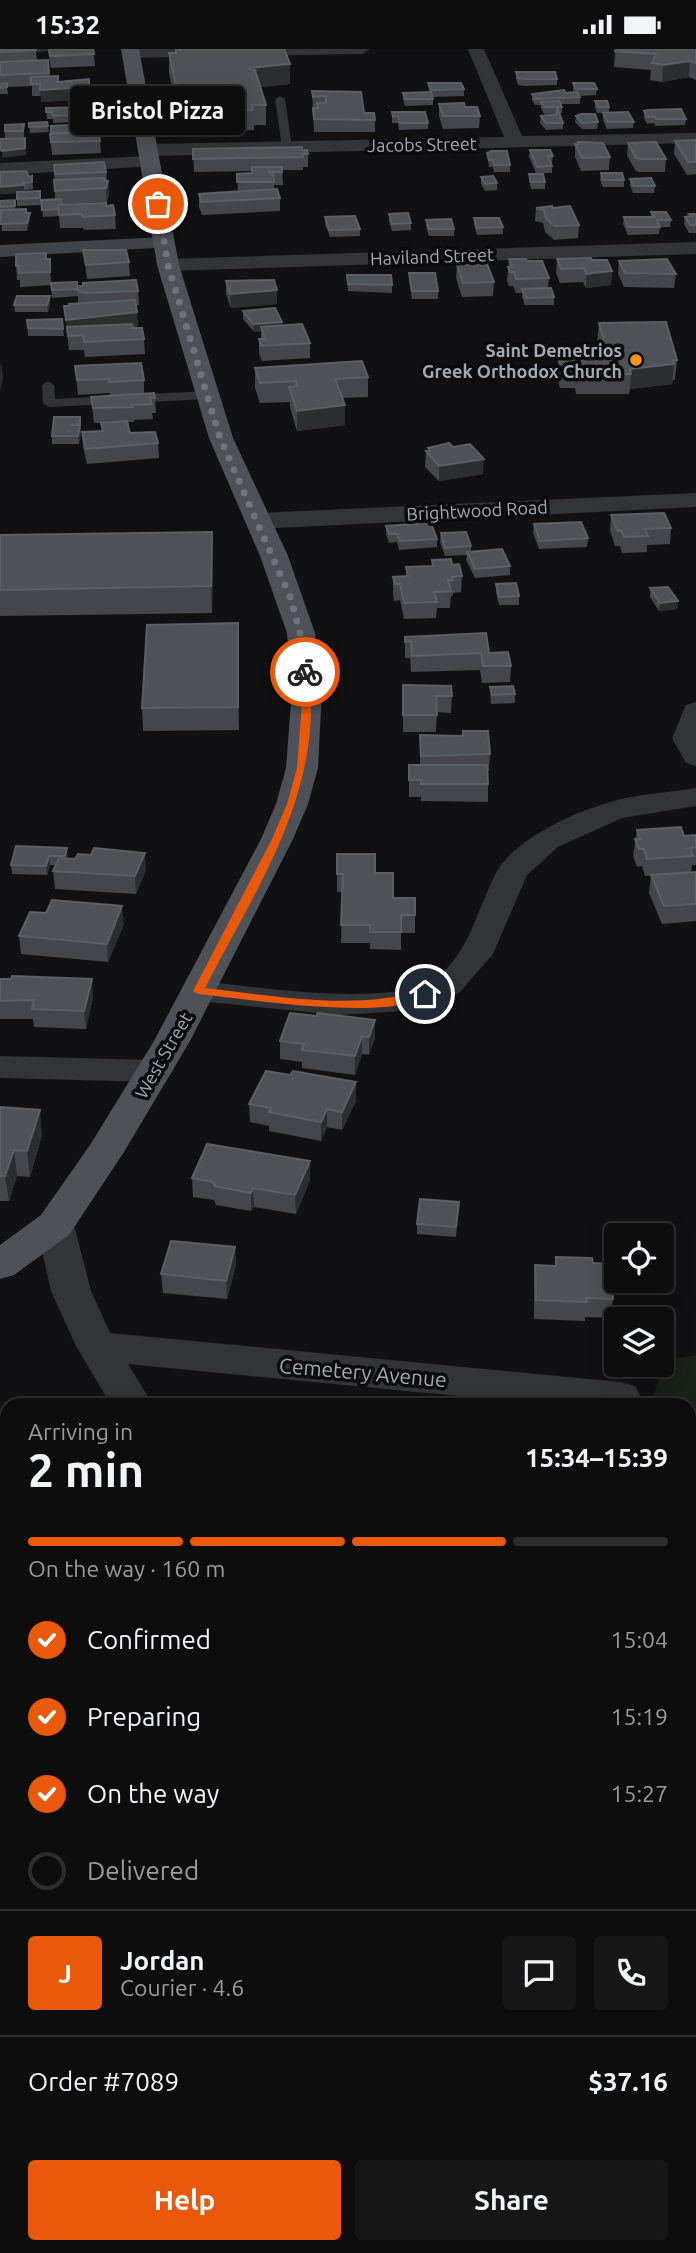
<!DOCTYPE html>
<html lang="en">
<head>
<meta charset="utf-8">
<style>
  :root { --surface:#0d0d0e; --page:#161617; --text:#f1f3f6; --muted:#9a9c9e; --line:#2d2d2e; --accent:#ea580c }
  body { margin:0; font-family:Ubuntu,sans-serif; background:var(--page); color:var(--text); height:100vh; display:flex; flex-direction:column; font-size:26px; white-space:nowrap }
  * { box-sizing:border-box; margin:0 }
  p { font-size:23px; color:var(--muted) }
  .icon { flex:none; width:38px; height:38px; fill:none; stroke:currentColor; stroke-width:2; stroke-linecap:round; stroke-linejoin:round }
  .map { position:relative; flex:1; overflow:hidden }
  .drawer { position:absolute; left:0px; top:1349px; width:696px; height:856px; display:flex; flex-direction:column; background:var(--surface); border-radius:21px 21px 0 0; box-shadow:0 4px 18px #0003,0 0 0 2px var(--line) }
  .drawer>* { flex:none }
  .controls { position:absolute; left:604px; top:1174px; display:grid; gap:14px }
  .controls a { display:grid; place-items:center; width:70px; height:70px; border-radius:7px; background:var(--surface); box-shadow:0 4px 18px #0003,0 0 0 2px var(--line); font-size:35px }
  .pin { position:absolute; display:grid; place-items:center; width:60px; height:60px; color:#fff; margin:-30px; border:4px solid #fff; border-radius:50%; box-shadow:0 2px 7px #0007 }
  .courier { position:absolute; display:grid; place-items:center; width:70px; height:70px; margin:-35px; border:5px solid #ea580c; border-radius:50%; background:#fff; color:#222; box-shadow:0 2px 9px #0007 }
  .bubble { position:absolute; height:49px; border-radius:7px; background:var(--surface); box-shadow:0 4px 18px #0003,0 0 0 2px var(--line); font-size:23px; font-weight:700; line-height:49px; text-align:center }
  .overview em { font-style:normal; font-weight:700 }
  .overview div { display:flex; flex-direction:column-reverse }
  .overview { display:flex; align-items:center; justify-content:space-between; height:119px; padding:0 28px }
  h1 { font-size:46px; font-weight:700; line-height:52px }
  .bar { display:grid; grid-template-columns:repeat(4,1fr); gap:10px 7px; align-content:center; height:84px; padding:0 28px }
  .bar i { height:9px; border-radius:5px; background:var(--line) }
  .bar .current { background:var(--accent) }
  .bar p { grid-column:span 4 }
  .line { display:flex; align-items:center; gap:18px; padding:0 28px; border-top:2px solid var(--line) }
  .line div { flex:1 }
  .round { display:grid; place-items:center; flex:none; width:74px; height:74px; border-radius:7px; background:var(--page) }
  ol { padding:0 28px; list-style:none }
  li { display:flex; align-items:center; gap:21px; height:77px }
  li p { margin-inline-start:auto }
  li .icon { padding:7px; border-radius:50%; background:var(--accent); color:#fff; stroke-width:4 }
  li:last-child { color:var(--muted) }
  li i { width:38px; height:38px; border:4px solid var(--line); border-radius:50% }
  .button { display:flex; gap:14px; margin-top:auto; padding:14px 28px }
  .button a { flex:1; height:80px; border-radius:7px; background:var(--accent); color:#fff; font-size:28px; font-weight:700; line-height:80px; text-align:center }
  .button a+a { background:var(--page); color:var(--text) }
  .status { display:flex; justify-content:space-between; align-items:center; height:49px; padding:0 35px; background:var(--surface); direction:ltr }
  .status svg { height:19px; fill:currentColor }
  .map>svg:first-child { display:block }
  .green { fill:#192119 }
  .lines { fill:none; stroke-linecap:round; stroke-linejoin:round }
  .lane { fill:#323438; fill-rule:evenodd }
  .street { fill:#323438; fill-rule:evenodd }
  .secondary { fill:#404348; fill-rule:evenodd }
  .primary { fill:#4e5157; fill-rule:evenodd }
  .wall { fill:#44464b }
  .shaded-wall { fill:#2b2d30 }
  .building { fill:#4e5156; stroke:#5b5f65; stroke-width:2 }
  .route { fill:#ea580c }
  .done { stroke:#6f747c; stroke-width:7; stroke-dasharray:0 12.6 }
  .poi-dot { fill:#fb9321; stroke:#0c0c0e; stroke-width:2.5 }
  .labels { text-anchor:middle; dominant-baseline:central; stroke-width:7; stroke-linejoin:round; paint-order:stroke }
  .far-street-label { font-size:18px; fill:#a2aab4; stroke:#0c0c0e }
  .far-poi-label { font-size:18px; font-weight:bold; fill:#a2aab4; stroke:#0c0c0e; text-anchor:end }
  .street-label { font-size:21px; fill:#a2aab4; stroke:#0c0c0e }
</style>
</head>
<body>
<div class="status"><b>15:32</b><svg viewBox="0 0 49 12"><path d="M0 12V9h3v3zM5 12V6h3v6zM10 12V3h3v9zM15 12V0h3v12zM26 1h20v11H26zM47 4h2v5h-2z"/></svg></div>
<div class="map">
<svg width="696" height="2204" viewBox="0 0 696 2204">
  <rect width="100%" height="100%" fill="#111113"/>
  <path class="green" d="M696,1306V1692L690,1691V1356H652L662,1312Z"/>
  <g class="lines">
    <path class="lane" d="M280,47L285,50L292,98L287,101L282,98L275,50Z
      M48,332L54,336L55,350L208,342L214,346L208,350L49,358L43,354L42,336Z"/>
    <path class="street" d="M131,0H370L362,5L125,9L123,5L125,1Z
      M468,0H484L522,87L696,84V94L148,107L139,101L148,95L504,88Z
      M150,107L157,109L159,113L157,117L0,126V114Z
      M696,193V205L168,222L161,220L158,216L161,212L168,210Z
      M696,444V458L258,480L249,477L245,472L249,467L258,464Z
      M696,653V717L686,714L672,689L686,656Z
      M696,739V757L622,769L558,798L527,826L493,905L459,944L404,962L338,966L199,952L187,949L182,942L187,935L199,932C252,937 393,960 436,929C469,905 478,858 496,824C514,791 572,764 607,754C635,745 667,744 696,739Z
      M0,1007L155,1011L167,1014L173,1022L167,1030L155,1033L0,1029Z
      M55,1163L68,1167L74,1176L91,1242L110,1284L620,1333L635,1337L641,1348L639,1356H550L128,1315L153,1356H111L76,1297L51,1242L36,1176L42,1167Z
      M690,1721L696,1722V1764L690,1763Z
      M0,1785L7,1786V1830L0,1829Z
      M690,2146L696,2147V2203L680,2198H690Z"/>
    <path class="secondary" d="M164,188L171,190L175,194L171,198L0,208V196Z"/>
    <path class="primary" d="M121,0H139L179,216L233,389L288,507L315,584L322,640L318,719L308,755L293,790L190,992L124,1103L69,1186L14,1226L0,1230V1196L41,1166L90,1096L154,992L261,790L276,755L286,719L292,640L287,584L260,507L209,389L157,216Z"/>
  </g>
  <path class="wall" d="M0,0H93L95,17L51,19L48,2L36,3L37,12L49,24L50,27L90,50L41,53V47H32V37L7,38L8,45H0Z
    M179,0L290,35L260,38L266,56V76H254V81L197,83L196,79H181L169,24V4H176Z
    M696,0V31L689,28L662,33L650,31L651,21L614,18L615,2Z
    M516,23L557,30V36L524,37L518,36L516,30Z
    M428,34L464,40V47L433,48V56L405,57L403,50V44L429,43Z
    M573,34L597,40L596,46L579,47L580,48V55H561L562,58V64H559L563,74V80L546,81L540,74L541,67L557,64L544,65L541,59V56H535L532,51V45L574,43L573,41Z
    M312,42L364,64L375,71V83H314Z
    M595,52L609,58V64L634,73L633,79L607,80L603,71V64H597L595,58Z
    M439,55L480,67L479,79L443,80L439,67Z
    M92,58L93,72L53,74V70H47L46,59Z
    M644,62L686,70L685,76L655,77L654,74L647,75L644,69Z
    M392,63L428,74V80L399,81L398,74H392Z
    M576,67L598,73L597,80H582L575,73Z
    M47,73L49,83L30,84L29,74Z
    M24,75V88L5,89V82Z
    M92,78L97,83L100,92L101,104L52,106L50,85Z
    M696,91V125L687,126L674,105L675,92Z
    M578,93L610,108L609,121L581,122L575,108V95H578Z
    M628,94L666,110L665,123H639L635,121L627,106Z
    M193,100L302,101L308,105V118H303V121H282L283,136H274V141L280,149V162L202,166L199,158V145L238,143L237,125L252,124V122L194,123Z
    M530,101L553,107L552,114H551L552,117V124H536L529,108Z
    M487,104L510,116V123H494L493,118H489Z
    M54,116L106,123L109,145L107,153L61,155L62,156L106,157L115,166L116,180L84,181L83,179H60L59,167L43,168L41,151L55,150Z
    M601,124L624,131V138H603L600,131Z
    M529,125L545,133V140H531L529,132Z
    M32,127L33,140L24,141V143L40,142L41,156L17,157V144L0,145L29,128Z
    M481,128L497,134V141L485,142L481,135Z
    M630,130L655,137L654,144H633L630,136Z
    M15,151V160L26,164H30V171L27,182H2L1,165H0V152Z
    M536,159H553L579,176L578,189L554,191L545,183L543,174L535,172Z
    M651,163L671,171L670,178H660L659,185L628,186L623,175L624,168H651Z
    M389,165L411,174V181L392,182L389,172Z
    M689,165H696V184H689L684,175L685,168L689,167Z
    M325,168L360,180V187L330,188L325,175Z
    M474,169L503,178V185L477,186L474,176Z
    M426,171L454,180V187H429L426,178Z
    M83,201L129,213L130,227L87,230Z
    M50,210L51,234L77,237L138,242L139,256H135L138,277L133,278L144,290L145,305L85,308L84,301H69L64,257L78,254V247L52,249L51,236L20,238V231H17L16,217Z
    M509,210L527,212L549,229L548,239L554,248V256H525L522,248V244H516L513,237H509L507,232Z
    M557,210L592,211L612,222L611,236L586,239L583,233L560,234L556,224Z
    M619,212L676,225L674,239L624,238L618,225Z
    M457,216L494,233L493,247L462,248L456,229Z
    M409,224L438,242V250H412L409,231Z
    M347,226L392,236V244L348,242Z
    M226,232L277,255L231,259L226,245Z
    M50,255L48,263H15L14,256Z
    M243,262L282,273V276L310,294V309L262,312L259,305V290H261V282L254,283L243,270Z
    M62,270L64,287H28L27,271Z
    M599,274L677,311L675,331H673L672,335L630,340L629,345H576L575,339H560L558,332L559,312L572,308V305L600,304L597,293Z
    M75,317L144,331V344L155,349L156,364H152L153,370L134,371V373H127L130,384L158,394L159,409L87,415L83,398L82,383L102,382L101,374H105H94L91,348L110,347V344L78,346Z
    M255,319L368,328V348L342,349L345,356V376L297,382L290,358V353L260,354L255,339Z
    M80,368L81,384L79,395H52V387Z
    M428,399L483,425L439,432L425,418L426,402H428Z
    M611,466L671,479L670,495L647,496V503L622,504L620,497H615L610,481Z
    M534,475L588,489L587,498L539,500L533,484Z
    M386,477L437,490V498L399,501L397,493L389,494L386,485Z
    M212,483L213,508L212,564L0,567V486Z
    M441,484L471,497V502L510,517V526L475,529L466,511L467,506L445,507L440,493Z
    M432,511L452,516L462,527L461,543L453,544V547H451L450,559H437L436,569L404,570L400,551L394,552L393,544V528H406V518L432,517Z
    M496,535L519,547V556H499L496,544Z
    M650,539L678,552L677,560L659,562L650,548Z
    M238,574L239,681L143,682L142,659Z
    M405,588L489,604L511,617L510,633L482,634L480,621L411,623L410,609H405Z
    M403,636L452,647L451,664L437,663L436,683H403Z
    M490,638L515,645V654L491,655Z
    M420,686L490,705L489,722H488V753L421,752V748H409V716H420Z
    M637,781L684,787L696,786V816H692L691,823H696V872L662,875L649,844L651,827H645L642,817L637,818L633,807Z
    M16,797L68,808V810L146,821L136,845L55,840L53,822L56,816H50L47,826L12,825L11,816Z
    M375,824L393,849H415V884H401V901L370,900V894H341L342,843H337V825Z
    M124,875L108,913L21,905L19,887Z
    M0,930L93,948L86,980L34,978L33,970H0Z
    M290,964L375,989L369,1006L362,1005L355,1026L302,1019V1013L280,1010V992Z
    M290,1026L356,1033V1052L342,1081L327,1078L321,1092L269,1082V1077L250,1073L249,1055Z
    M0,1058L42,1086L30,1128L17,1127L9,1152H0Z
    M310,1112V1131L296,1165L254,1158L251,1162L216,1156L214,1151L193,1148L192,1129Z
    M459,1153L456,1188L417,1185V1175Z
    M235,1198L236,1216L227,1250L163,1244L161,1225Z
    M556,1208L593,1214L613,1250L611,1269L585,1268V1272L534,1270V1235L535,1216L555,1217Z
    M690,1482L696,1483V1544L690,1543Z
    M0,1614H7V1704H0Z
    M690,1968H696V2092H690Z"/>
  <path class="shaded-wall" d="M36,0H48V2L36,3Z
    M690,12L689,28L662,33L663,16Z
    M290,15V35L250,39L249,19Z
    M89,38L90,50L41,53L40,41Z
    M25,89L26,106L2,109V102Z
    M108,132L109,145L107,153L106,139Z
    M24,136V143L0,145V138Z
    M30,164V171L27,182V174Z
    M612,222L611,236L586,239V225Z
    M277,241V255L231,259L230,245Z
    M50,247V255L48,263L47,256Z
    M137,263L138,277L67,285L66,271Z
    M282,273V280L261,278V282L254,283L253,275Z
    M1,313L3,328L0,343V320Z
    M674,315L672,335L630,340L631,325L630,320Z
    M345,356V376L297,382V362Z
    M80,368L81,384L79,395L78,387L71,384Z
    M484,410L483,425L439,432V417Z
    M212,483L213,508L212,564L211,537Z
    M678,552L677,560L659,562L660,554Z
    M238,574L239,596V681L238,658Z
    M67,799L68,808L66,817L65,807Z
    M145,804L146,821L136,845L135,827Z
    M49,807L50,816L47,826L46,817Z
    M122,857L124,875L108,913L107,895Z
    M92,930L93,948L86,980L84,962Z
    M375,971V989L369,1006V988Z
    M362,987V1005L355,1026V1007Z
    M356,1033V1052L342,1081V1063Z
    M327,1060V1078L321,1092V1073Z
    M40,1061L42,1086L30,1128L27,1102Z
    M14,1101L17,1127L9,1152L5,1127Z
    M310,1112V1131L296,1165L295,1146Z
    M253,1139L254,1158L251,1162V1144Z
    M235,1198L236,1216L227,1250L226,1232Z"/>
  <path class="building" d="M0,0H36V1L0,3Z
    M49,0H93L94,5L50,7Z
    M180,0H284L290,15L249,19L255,21L266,56H252L253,61L196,63L195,59H181L169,4H176V1H180Z
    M616,0H696V14L690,12L663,16L652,14L656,5L615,2Z
    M48,11L49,24L0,26V13Z
    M516,23H555L557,30H525L518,29Z
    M58,27V33L89,30V38L40,41V35H31V28Z
    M7,34V38L0,39V35Z
    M428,34H461L464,40L431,41Z
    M573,34H594L597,40H576Z
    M564,41L566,44L577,43L580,48L535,50L532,45Z
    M312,42L361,43L364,64H374L375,71L314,70L313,59H318L317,54H326V47L313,48Z
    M431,43L433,50H405L403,44Z
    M559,52L562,58H544L541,53Z
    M595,52H607L609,58H598Z
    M464,54L465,58H477L480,67H443L439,55Z
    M92,58V65L53,67L52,63H46V59Z
    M557,58L563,74H546L541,67L557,65Z
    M681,60L686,70H656L655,68H647L644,62L648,61Z
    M392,63H425L428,74H400L398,67L393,68Z
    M628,63L634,73H608L603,64Z
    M581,65H595L598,73L582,74L576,67Z
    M47,73L48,77L29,78V74Z
    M24,75L23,82H5V76Z
    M92,75V78H96L97,83L51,84V77Z
    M98,83L100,92L51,93L50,85Z
    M25,89V99L2,102L0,101V90Z
    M696,91V113H688L675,92Z
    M578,93L603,94L610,108L582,109L575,95H579Z
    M656,93L666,110H640L636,109L628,94Z
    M302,98V101H307L308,105H303V108L193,110V100Z
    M530,101H550L553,107H548L552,117L537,118Z
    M491,102H507L510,116H494L493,111H489L487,104Z
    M104,113L106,123L55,125L54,116Z
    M252,118H282V123H268L273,125L274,133H237V125L252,124Z
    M26,122L29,128L32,127V133L23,134L24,136L0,138V123Z
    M601,124H622L624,131H603Z
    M529,125H543L545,133H531Z
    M493,127L497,134L485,135L481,128Z
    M104,129L105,132H108L106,139L55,142L54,131Z
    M651,129L655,137H634L630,130Z
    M277,140L280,149L201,153L199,145Z
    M40,142V149L17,150V143Z
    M61,150L62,156H58L59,160L42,161L41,151Z
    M15,151V157L0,158V152Z
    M106,154V157L113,156L115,166L83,168L82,165L59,166L58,156Z
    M552,157L553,159L570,157L579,176L555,177L546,170L544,161L536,159Z
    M26,160V164H30L27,174L1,175V161Z
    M651,163H666L671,171H657L660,178H628L624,168H654Z
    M408,164L411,174L392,175L389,165Z
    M689,165H696V176H690L685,168L691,167Z
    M355,167L360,180L329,181L325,168Z
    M474,169H499L503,178L477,179Z
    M451,170L454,180H429L426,171Z
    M83,201H126L129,213L86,216Z
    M46,204V210H50V223L19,224V217H16V205Z
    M591,209L592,211H607L612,222L586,225L584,219L561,220L557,210Z
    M509,210H526L527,212H542L549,229L516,230L514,223H510L508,218H512Z
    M667,210L676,225L625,224L619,212Z
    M487,215L494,233L463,234L457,216Z
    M409,224H435L438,242H412Z
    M347,226H391L392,236L348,235Z
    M136,231L138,242L84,244L78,242L77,237H83V234Z
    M274,231L277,241L230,245L226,232Z
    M77,233V240L52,241L51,234Z
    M551,239L554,248L526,249L522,240Z
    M17,247H50L47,256H14Z
    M135,251L137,263L66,271L64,257H70L69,255Z
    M275,259L282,273L253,275L243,262Z
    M62,270L63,280L28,279L27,271Z
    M666,273L677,311H673L674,315L630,320L631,325H577L576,319H561L559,312L573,308L572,305L607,304L599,274Z
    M132,275L133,279H142L144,290L84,293L83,286L68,287L67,278Z
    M302,275L310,294L261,297L259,290H265L261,278Z
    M362,312L368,328L335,330L345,356L297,362L289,338L297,337L296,332L260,334L255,319Z
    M141,314L144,331L109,333V330L77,331L75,317Z
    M154,344L155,349H150L152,355L132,356L133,358L93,359L91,348Z
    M54,368H80V375L71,376H80L78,387H52Z
    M127,372L130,384L155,383L158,394L86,400L82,383L103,382L101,374Z
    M449,394L453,398L470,395L484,410L439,417L426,402H430L428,399Z
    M664,464L671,479L645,480L648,487L624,488L621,482L617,481L611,466Z
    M581,473L588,489L540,492L534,475Z
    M431,474L437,490L400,492L397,485H389L386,477Z
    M212,483L211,537L0,541V486Z
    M466,483L471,497L445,499L441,484Z
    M502,500L510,517L475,520L467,503Z
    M451,510L452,516L459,515L462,527L452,528L453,531H448L451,542L434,543L437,553L404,554L400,535H395L393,528L408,527L406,518L433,517L432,511Z
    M516,534L519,547L499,548L496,535Z
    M668,538L678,552L660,554L650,539Z
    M238,574V658L142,659L147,576Z
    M486,584L489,604L508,603L511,617H483L481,604L412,607L411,592L405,593V588Z
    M403,636L451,637L452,647H436L437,666H403Z
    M513,637L515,645L492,646L490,638Z
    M463,682H488L490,705L421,707L420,686L463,687Z
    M409,716H487L488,735H421V731H409Z
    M681,778L684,787L696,786V798L690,799L693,807L647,810L644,800H639L635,790H640L637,781Z
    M16,797L67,799L65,807H49L46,817L11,816Z
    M94,799L145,804L135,827L53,822L59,809L75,810L78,805L91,806Z
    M337,805H375V824H393V849H415V866H401V883H370V876H341L343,825H337Z
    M696,823V855L664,857L651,826Z
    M52,851L122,857L107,895L19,887L30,863L46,864Z
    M12,927L92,930L84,962L32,960L34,951L0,952V930H11Z
    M290,964L316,967L318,964L375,971L369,988L362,987L355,1007L302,1001L304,995L280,992Z
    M266,1022L290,1026L293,1022L356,1033L342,1063L327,1060L321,1073L269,1063L271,1059L249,1055Z
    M0,1058L40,1061L27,1102L14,1101L5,1127H0Z
    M207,1095L310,1112L295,1146L253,1139L251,1144L215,1137L213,1133L192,1129Z
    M420,1150L459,1153L456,1178L417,1175Z
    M171,1192L235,1198L226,1232L161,1225Z
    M556,1208L592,1209L593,1214L612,1215L613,1250L586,1249L587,1253L536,1251L535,1216L556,1217Z
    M690,1482L696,1483V1525L690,1523Z
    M0,1614H7V1686H0Z
    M690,1968H696V2075L690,2074Z"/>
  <path class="route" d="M305,621L309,623C324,742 257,838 205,939C278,947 353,962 425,941L430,945C392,974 249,950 198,945L193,942L272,790L287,755L297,719L303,640L301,623Z"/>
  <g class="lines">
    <path class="done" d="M158,155L168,216L220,389L291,550L300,584L305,623"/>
  </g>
  <circle class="poi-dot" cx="636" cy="311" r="7"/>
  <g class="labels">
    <g class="far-street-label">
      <text transform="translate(422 95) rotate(-1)">Jacobs Street</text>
      <text transform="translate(432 207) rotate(-2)">Haviland Street</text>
      <text transform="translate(477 461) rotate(-3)">Brightwood Road</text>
      <text transform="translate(163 1006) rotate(-60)">West Street</text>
    </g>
    <g class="far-poi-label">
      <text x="622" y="301">Saint Demetrios<tspan x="622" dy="21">Greek Orthodox Church</tspan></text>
    </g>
    <g class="street-label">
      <text transform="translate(363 1323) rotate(5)">Cemetery Avenue</text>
    </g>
  </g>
</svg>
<div class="controls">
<a><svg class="icon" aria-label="locate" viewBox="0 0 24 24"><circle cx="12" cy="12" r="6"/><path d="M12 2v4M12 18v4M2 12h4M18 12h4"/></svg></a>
<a><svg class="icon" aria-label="layers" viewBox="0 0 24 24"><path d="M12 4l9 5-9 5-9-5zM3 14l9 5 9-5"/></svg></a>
</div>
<div class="pin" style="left:158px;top:155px;background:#ea580c"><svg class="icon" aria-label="bag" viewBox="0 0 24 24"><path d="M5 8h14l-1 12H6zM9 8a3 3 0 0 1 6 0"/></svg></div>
<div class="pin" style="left:425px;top:945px;background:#1f2937"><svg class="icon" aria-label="home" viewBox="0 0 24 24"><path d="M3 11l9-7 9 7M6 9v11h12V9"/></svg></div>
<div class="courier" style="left:305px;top:623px"><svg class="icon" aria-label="bike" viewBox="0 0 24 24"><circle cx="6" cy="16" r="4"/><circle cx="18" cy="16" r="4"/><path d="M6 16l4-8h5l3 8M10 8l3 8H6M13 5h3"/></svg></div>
<div class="bubble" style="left:70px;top:37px;width:175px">Bristol Pizza</div>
<section class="drawer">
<div class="overview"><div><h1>2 min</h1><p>Arriving in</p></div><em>15:34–15:39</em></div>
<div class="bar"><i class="current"></i><i class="current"></i><i class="current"></i><i></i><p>On the way · 160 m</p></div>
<ol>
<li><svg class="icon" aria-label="check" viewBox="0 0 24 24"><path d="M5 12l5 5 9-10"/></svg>Confirmed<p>15:04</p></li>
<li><svg class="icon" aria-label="check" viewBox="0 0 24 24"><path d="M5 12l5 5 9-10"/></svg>Preparing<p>15:19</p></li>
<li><svg class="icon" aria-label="check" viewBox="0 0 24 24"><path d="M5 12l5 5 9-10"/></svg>On the way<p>15:27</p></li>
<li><i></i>Delivered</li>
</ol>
<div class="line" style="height:126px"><b class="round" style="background:var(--accent);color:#fff">J</b><div><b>Jordan</b><p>Courier · 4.6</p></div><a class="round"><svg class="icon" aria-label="chat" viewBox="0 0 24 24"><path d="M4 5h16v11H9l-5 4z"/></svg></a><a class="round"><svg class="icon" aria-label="phone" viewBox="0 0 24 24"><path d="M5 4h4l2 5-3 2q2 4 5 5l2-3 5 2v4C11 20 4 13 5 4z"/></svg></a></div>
<div class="line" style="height:91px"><div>Order #7089</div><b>$37.16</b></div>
<div class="button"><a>Help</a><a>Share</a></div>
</section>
</div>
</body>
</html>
